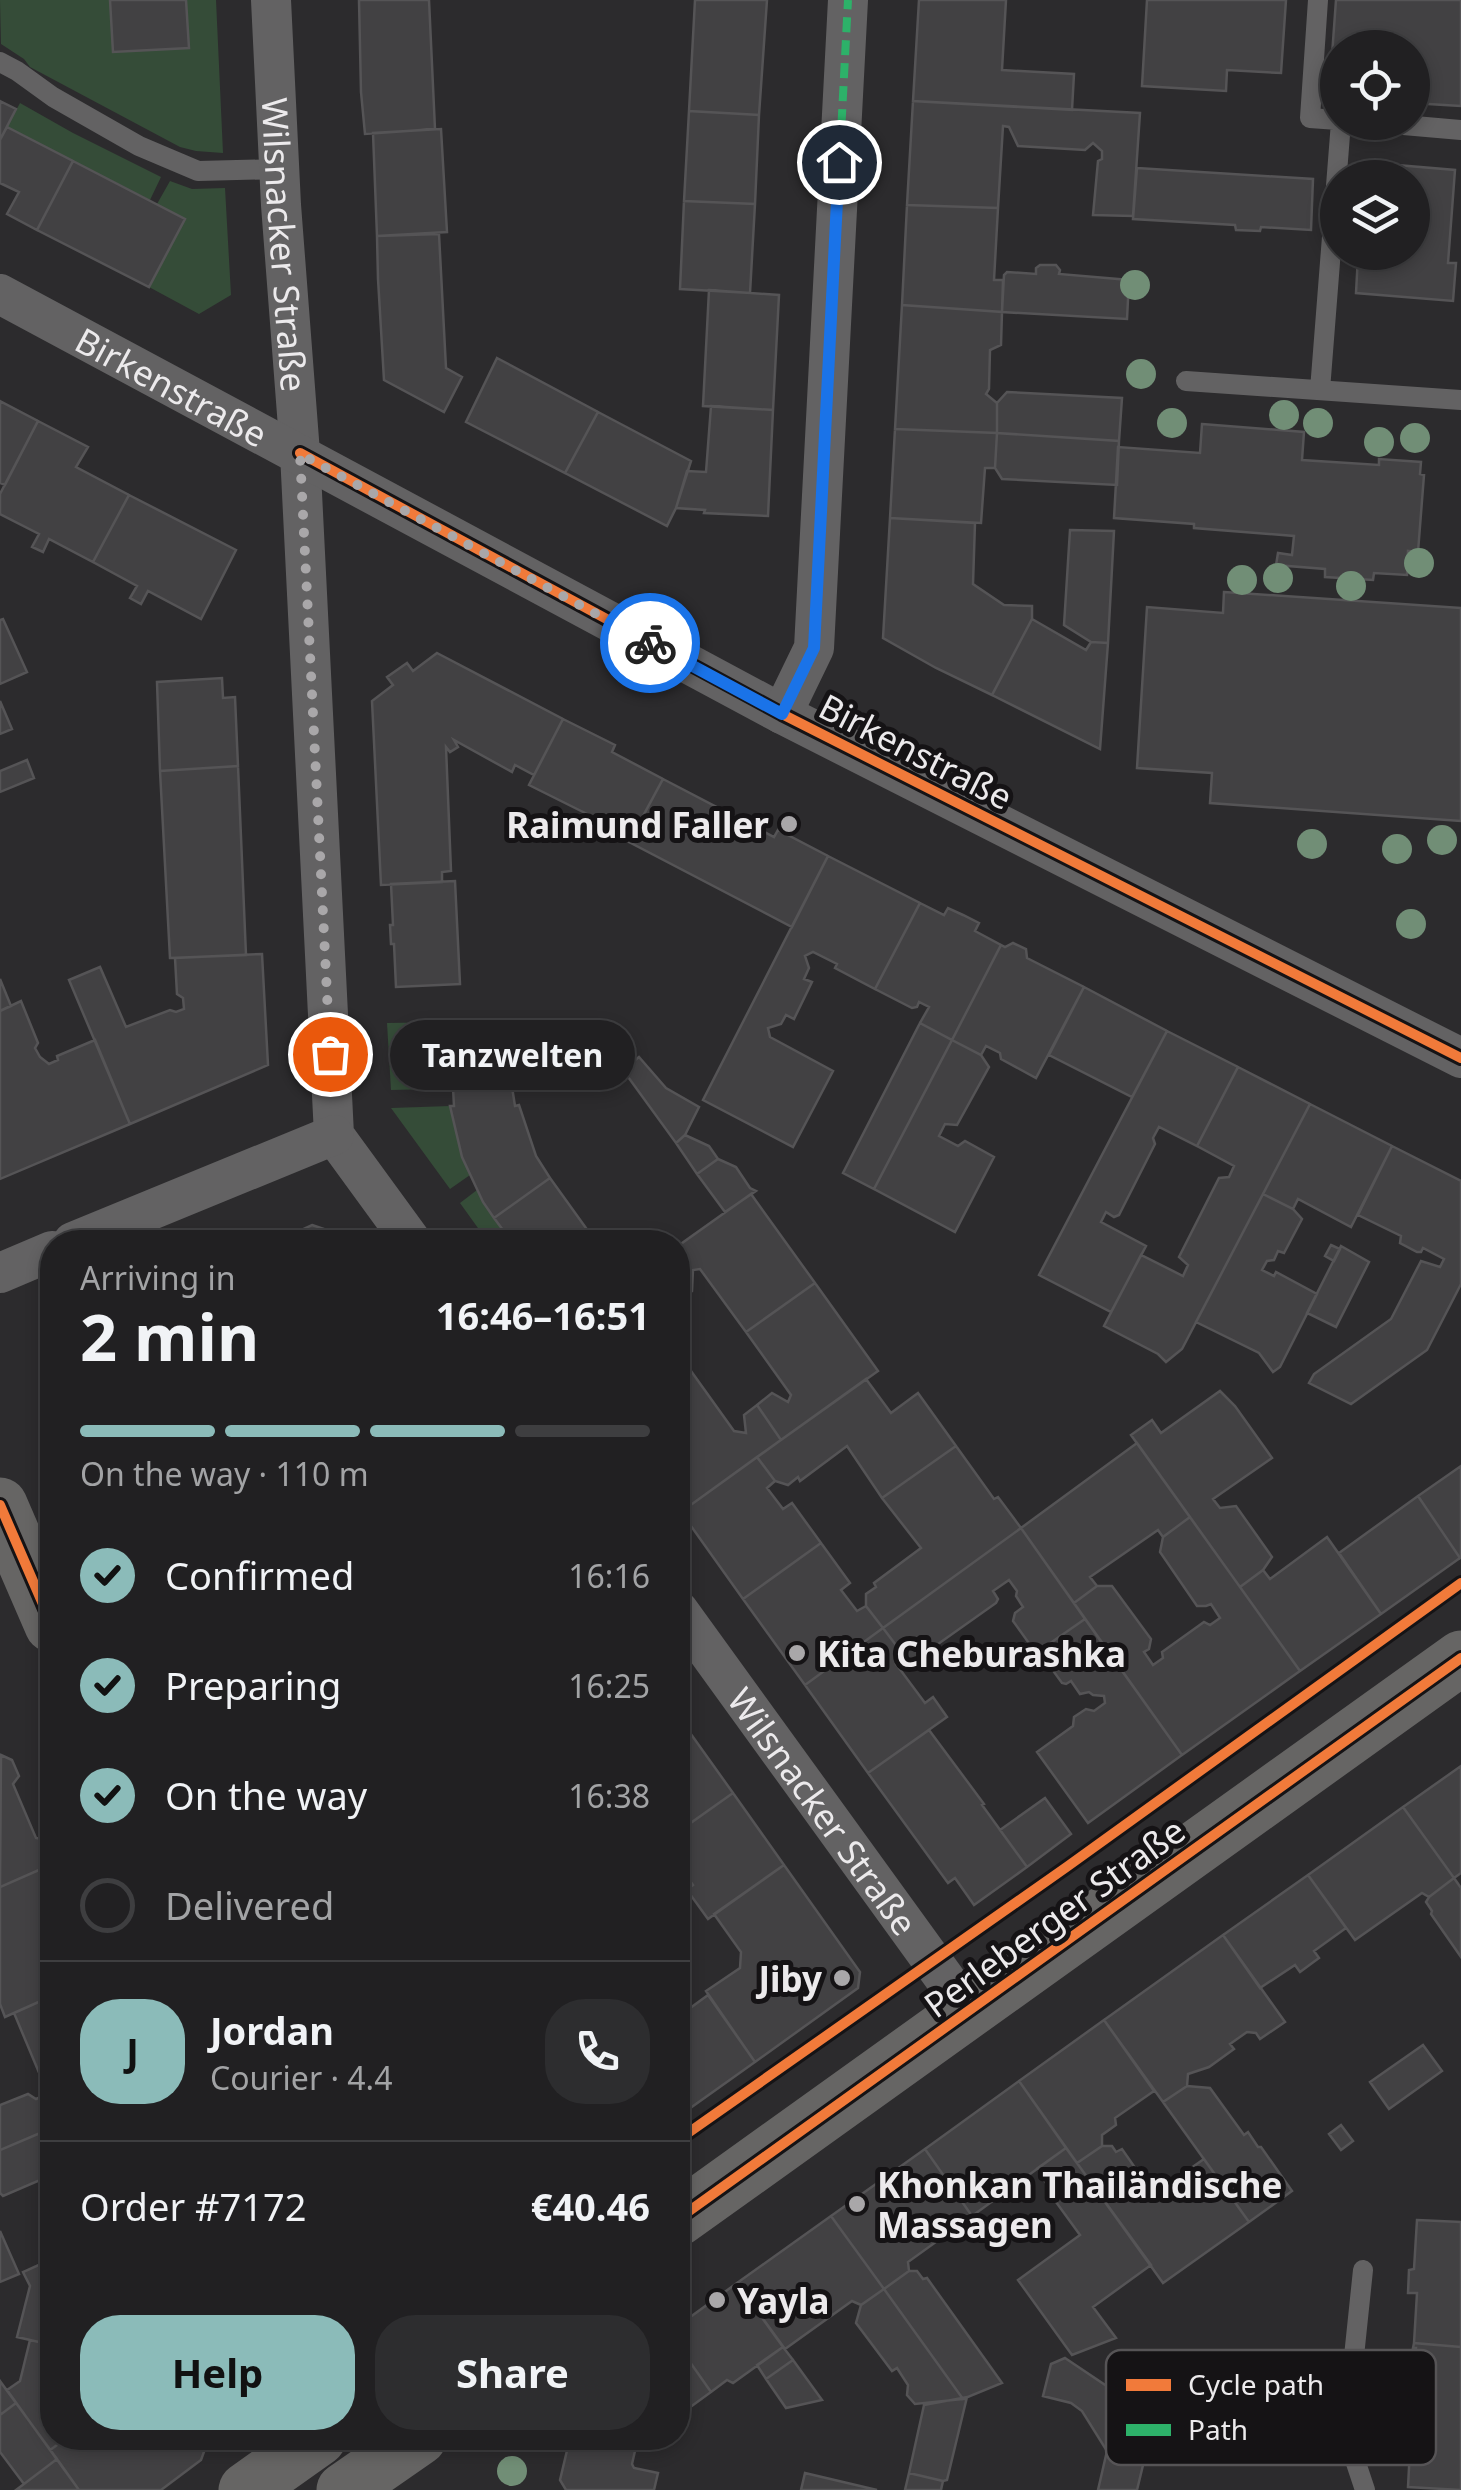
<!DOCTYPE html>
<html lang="en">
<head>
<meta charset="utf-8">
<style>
  :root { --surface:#212022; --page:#2d2d2f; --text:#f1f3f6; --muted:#a2a3a5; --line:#3e3e40; --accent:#8bbbb9 }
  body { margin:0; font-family:"Noto Sans",sans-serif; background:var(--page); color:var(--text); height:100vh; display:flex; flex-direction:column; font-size:38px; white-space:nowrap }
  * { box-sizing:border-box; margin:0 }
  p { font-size:32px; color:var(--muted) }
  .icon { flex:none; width:55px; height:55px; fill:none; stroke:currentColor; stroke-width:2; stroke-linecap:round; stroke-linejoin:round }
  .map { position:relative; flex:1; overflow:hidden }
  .side { position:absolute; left:40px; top:1230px; width:650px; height:1220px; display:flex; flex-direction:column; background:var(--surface); border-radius:40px; box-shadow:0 5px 15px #0003,0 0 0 2px var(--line) }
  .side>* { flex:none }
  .buttons { position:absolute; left:1320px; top:30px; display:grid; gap:20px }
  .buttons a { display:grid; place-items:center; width:110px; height:110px; border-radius:50%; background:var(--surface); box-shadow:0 5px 15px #0003,0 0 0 2px var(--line); font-size:50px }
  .pin { position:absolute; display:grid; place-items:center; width:85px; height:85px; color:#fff; margin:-42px; border:5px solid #fff; border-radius:50%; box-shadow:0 2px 10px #0007 }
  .courier { position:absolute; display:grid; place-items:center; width:100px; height:100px; margin:-50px; border:8px solid #1a73e8; border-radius:50%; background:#fff; color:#222; box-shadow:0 2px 12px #0007 }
  .bubble { position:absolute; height:70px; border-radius:35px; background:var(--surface); box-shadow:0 5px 15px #0003,0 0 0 2px var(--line); font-size:32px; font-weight:700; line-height:70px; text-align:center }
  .summary em { font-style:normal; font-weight:700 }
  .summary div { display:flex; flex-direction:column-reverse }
  .summary { display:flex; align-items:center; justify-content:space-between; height:170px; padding:0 40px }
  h1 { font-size:65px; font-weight:700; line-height:75px }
  .bar { display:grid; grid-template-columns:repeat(4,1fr); gap:15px 10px; align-content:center; height:120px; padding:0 40px }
  .bar i { height:12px; border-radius:8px; background:var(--line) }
  .bar .current { background:var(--accent) }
  .bar p { grid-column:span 4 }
  .line { display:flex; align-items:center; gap:25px; padding:0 40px; border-top:2px solid var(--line) }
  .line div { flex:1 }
  .round { display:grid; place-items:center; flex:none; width:105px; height:105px; border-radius:40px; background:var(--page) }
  ol { padding:0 40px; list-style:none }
  li { display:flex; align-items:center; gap:30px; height:110px }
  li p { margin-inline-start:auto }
  li .icon { padding:10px; border-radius:50%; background:var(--accent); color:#111; stroke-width:4 }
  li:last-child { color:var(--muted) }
  li i { width:55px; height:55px; border:5px solid var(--line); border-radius:50% }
  .primary-button { display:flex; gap:20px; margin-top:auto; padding:20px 40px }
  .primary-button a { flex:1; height:115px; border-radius:40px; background:var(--accent); color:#111; font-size:40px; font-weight:700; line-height:115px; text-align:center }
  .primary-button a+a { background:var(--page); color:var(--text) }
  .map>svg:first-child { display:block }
  .green { fill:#354c38 }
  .building { fill:#424143; stroke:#555456; stroke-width:2.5 }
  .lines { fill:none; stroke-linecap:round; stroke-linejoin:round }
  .lane { stroke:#636263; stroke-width:20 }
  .street { stroke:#636263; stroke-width:40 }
  .secondary { stroke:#666564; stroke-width:55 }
  .quiet { stroke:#2db169; stroke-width:8; stroke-dasharray:15 8; stroke-linecap:butt }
  .cycleway-casing { stroke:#151315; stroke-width:16 }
  .cycleway { stroke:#f17a3a; stroke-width:10 }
  .tree { fill:#718e76 }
  .done { stroke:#a9a7a9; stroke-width:10; stroke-dasharray:0 18 }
  .route { stroke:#1a73e8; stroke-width:12 }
  .poi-dot { fill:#a9a7a9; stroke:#151315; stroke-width:4 }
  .labels { text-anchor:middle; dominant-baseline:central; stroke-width:10; stroke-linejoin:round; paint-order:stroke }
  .street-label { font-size:35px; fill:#eceaec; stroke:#151315 }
  .poi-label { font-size:35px; font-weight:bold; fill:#eceaec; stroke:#151315; text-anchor:start }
  .key { fill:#151315; stroke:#565456; stroke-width:2.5 }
  .key-label { font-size:28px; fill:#eceaec }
</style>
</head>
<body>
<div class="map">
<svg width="1461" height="2490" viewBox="0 0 1461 2490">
  <rect width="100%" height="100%" fill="#2c2b2d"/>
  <path class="green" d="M0,0H110L113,52L188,48L186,0H216L223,153L196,151L180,147L30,67L24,59L1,44Z
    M20,103L73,133L161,177L150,200L7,127Z
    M170,181L192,189L225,188L231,295L199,314L149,287L184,219L157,204Z
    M453,1022V1037L432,1039L434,1089L391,1090L387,1023Z
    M450,1106L462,1157L470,1175L450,1189L391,1108Z
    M477,1190L483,1202L512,1242H488L460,1203Z"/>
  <path class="building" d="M110,0H186L189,48L113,52Z
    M359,0H429L435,129L365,134L361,92Z
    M695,0H767L759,115L689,111Z
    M919,0H1006L1002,70L1074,74L1072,110L913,101Z
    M1147,0H1286L1281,73L1227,70L1226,91L1142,86Z
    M1336,0H1461V106L1412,103V48H1338V98L1329,97Z
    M0,101L16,109L0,140Z
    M913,101L1140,113L1133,216L1093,215L1098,161L1102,159V151L1093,143L1085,150L1018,146L1009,127L1003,126L998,208L907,205Z
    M689,111L759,115L755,204L684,201Z
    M7,127L73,161L37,230L7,214L19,192L0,183V140Z
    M441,129L447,232L377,236L373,133Z
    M73,161L185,219L149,287L37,230Z
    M1373,163L1455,170L1448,263H1456L1453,301L1356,293L1358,256L1366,257L1367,252H1412V178H1372Z
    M1137,168L1313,179L1311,230L1261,227L1260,231L1236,230L1235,225L1133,219Z
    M684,201L755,204L750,293L680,289Z
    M907,205L998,208L994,280H1003L1002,312L902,305Z
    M439,234L446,368L462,377L444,412L384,380L378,279L377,236Z
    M1040,265H1056L1060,270L1059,274L1129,280L1127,319L1002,312L1004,275L1007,272L1036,274V268Z
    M709,290L779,295L773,410L703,406Z
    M902,305L1002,312L1001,345L990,350L989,389L986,394L997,403V433L895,429Z
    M497,358L598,412L565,473L466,422Z
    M1007,392L1122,398L1119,441L997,433V403Z
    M0,401L38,421L5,485L0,483Z
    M711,406L773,410L768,516L704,513L705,510L676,508L687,471L706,472Z
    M598,412L691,461L676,508L667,526L565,473Z
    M38,421L88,447L76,467L129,495L93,562L49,539L43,552L32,547L39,534L0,514V494Z
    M1202,424L1304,432L1302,460L1379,465V459L1421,462L1420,474L1424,475L1418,552L1408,551L1407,575L1374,573L1373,580L1325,577V569L1276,565L1278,553L1292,555L1294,536L1194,528V524L1114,518L1118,447L1200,453Z
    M895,429L997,433L995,468H985L981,523L890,518Z
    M997,433L1119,441L1117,485L1002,479L995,468Z
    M129,495L236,550L201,619L148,591L141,604L130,598L137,586L93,562Z
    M890,518L975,523L973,584L1004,605L1032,606V619L992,695L936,668L883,638Z
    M1070,530L1114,531L1108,643L1091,642L1064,625Z
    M1224,592L1461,608V821L1210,803L1212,773L1137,768L1147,607L1223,613Z
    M3,619L27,672L0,684V620Z
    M1032,619L1086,650L1091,642L1108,643L1100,749L992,695Z
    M437,653L563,719L534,775L515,765L512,772L454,740L458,747L450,752L446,747L451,871L442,872V882L381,885L372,701L393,685L387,677L407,663L413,671Z
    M222,678L223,698L235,697L238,766L160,771L157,682Z
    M0,701L12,729L0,734Z
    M563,719L615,745L612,752L663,779L629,842L592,823L595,818L529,785Z
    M27,760L34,778L0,792V771Z
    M238,766L246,955L170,958L160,771Z
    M663,779L774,837L778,830L828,856L792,927L629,842Z
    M828,856L920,903L875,989L835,968L837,964L813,952L805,956L809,968L804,979L812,982L794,1019L786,1015L781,1024L768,1028L770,1037L833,1071L793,1147L703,1100Z
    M455,881L460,984L396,987L394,944H391L390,925H393L391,884Z
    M920,903L944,915L948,908L963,915L979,923L975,931L1001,945L952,1040L920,1023L929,1007L919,1002L917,1007L912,1008L875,989Z
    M1013,943L1026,949L1027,958L1084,987L1036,1078L1001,1059L1000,1053L986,1046L981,1055L952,1040L1001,945L1005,947Z
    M262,954L268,1065L130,1124L69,980L100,967L126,1027L170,1010L176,1012L184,1009L183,998L177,994L175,958Z
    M0,979L11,1006L0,1011Z
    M1084,987L1167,1031L1132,1097L1049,1055Z
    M21,1001L38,1043L35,1048L40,1057L49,1064L58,1060L57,1056L95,1040L130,1124L0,1179V1011Z
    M920,1023L952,1040L874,1189L843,1173Z
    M1167,1031L1238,1067L1197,1146L1159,1127L1153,1138L1155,1144L1119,1215L1114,1217L1106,1212L1101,1222L1146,1246L1111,1312L1039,1275Z
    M535,1035L537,1086L512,1087L515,1106L519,1105L536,1156L550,1178L494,1218L483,1202L462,1157L450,1106H454L453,1088L434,1089L432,1038Z
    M952,1040L981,1055L989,1067L957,1125L945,1124L939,1136L958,1146L965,1141L994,1157L955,1232L874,1189Z
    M639,1057L666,1088L699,1107L685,1135L676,1143L623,1070Z
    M1238,1067L1310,1104L1182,1349L1166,1362L1158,1354L1104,1326L1141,1255L1183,1276L1188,1265L1179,1257L1219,1178L1229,1177L1234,1166L1197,1146Z
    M1310,1104L1392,1146L1351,1227L1298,1199L1293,1209L1263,1194Z
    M685,1135L709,1146L718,1159L697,1174L676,1143Z
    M1392,1146L1461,1181V1284L1427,1350L1351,1404L1309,1383L1314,1374L1391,1319L1421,1261L1440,1267L1444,1259L1423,1248L1421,1252H1417L1400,1243L1401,1236L1358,1215Z
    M718,1159L736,1167L750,1188L756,1191L725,1212L697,1174Z
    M550,1178L596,1242H512L494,1218Z
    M751,1194L815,1283L746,1332L700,1269L693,1270L692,1291L681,1299L678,1294V1246Z
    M1263,1194L1293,1209L1302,1219L1284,1253L1278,1251L1274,1260L1267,1261L1262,1270L1274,1276L1276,1272L1317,1294L1280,1367L1273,1372L1259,1353L1196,1322Z
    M312,1225L336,1233L343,1242H283L288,1240L286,1237Z
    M1331,1245L1340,1249L1334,1261L1325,1256Z
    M1341,1246L1369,1262L1336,1327L1307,1313Z
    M815,1283L878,1371L781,1440L757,1405L772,1393L788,1402L791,1395L746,1332Z
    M678,1352L691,1371L678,1381Z
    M691,1371L734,1431L746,1433L744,1415L757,1405L781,1440L681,1512L678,1507V1381Z
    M866,1379L891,1413L918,1393L956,1446L882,1498L847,1446L800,1481L798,1477L788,1485L775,1481L757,1457Z
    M1220,1391L1235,1406L1272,1458L1213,1499L1220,1508L1236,1506L1272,1557L1263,1570L1240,1587L1131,1435L1152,1420L1161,1433Z
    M1137,1443L1190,1517L1163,1537L1158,1530L1090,1577L1097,1586L1074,1603L1021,1528Z
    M956,1446L994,1499L998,1497L1021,1528L883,1628L866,1606V1594L876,1587L874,1583L921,1548L882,1498Z
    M757,1457L775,1481L767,1488L783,1509L792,1503L821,1543L743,1599L681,1512Z
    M1461,1466V1557L1460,1558L1418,1496Z
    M1418,1496L1460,1558L1381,1614L1339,1553Z
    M1190,1517L1300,1671L1182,1755L1074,1603L1097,1586H1112L1151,1639L1149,1649L1144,1652L1153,1665L1163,1658L1162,1652L1204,1622L1210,1625L1220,1618L1211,1604L1206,1606H1197L1160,1552L1163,1537Z
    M1021,1528L1085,1619L1036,1653L1013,1621L1015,1613L1023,1607L1016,1596L1017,1591L1009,1580L993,1591L998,1599L996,1603L914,1661H908L883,1628Z
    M1327,1537L1381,1614L1300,1671L1240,1587L1263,1570L1270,1579Z
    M821,1543L850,1583L841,1590L857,1611L866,1606L883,1628L805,1685L743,1599Z
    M1085,1619L1182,1755L1088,1823L1037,1752L1073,1726L1074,1717L1086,1709L1094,1711L1105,1703L1104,1696L1093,1695L1089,1692L1080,1694L1071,1681L1066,1684L1062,1683L1054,1672L1055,1665L1058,1664L1046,1646Z
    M883,1628L905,1657L896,1664L925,1703L933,1697L947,1717L868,1773L805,1685Z
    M678,1716L733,1793L678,1832Z
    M929,1730L984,1804L982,1805L1027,1867L974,1905L955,1878L948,1883L868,1773Z
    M1,1755L12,1760L19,1776L13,1784L36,1838L46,1840L52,1856L48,1866L0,1887Z
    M1461,1766V1873L1454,1878L1403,1807Z
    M733,1793L784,1865L708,1919L687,1890L693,1885L678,1864V1832Z
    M1045,1798L1071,1834L1027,1867L1000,1830Z
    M1403,1807L1454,1878L1429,1897L1422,1893L1355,1940L1308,1875Z
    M784,1865L860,1972L858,1988L755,2062L706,1991L740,1968L741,1952L714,1914Z
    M48,1866L52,1871V1996L5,2017L0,2004V1887Z
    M1308,1875L1346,1928L1314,1951L1319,1958L1300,1972L1295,1965L1260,1988L1223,1935Z
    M1454,1878L1461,1888V1957L1431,1914L1432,1911L1426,1902L1429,1897Z
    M1223,1935L1285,2022L1260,2039L1256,2033L1247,2032L1230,2044L1234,2049L1209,2067L1188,2074L1187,2086L1163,2102L1104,2020Z
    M708,1995L755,2062L679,2116L678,2017Z
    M52,1996V2128L0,2150V2105L28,2094L36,2099L48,2094L14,2013Z
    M1104,2020L1154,2091L1115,2118L1116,2125L1102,2135V2146L1077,2163L1019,2081Z
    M1423,2045L1442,2071L1389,2109L1370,2082Z
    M1019,2081L1066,2148L972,2216L925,2149Z
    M1187,2086L1210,2088L1244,2135L1248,2132L1258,2147H1261L1292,2191L1249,2222L1163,2102Z
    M1341,2125L1353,2141L1341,2150L1329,2134Z
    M52,2128V2175L3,2196L0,2193V2150Z
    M1102,2146H1112L1116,2152L1122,2149L1152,2192L1164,2193L1172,2187L1171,2182L1204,2159L1249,2222L1163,2283L1077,2163Z
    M1066,2148L1151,2265L1093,2307L1116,2338L1072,2355L1018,2280L1080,2235L1048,2191L1049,2187L1043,2179L1046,2171L1038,2168Z
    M925,2149L972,2216L908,2262L909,2271L884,2289L831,2216Z
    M831,2216L884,2289L861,2305L852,2301L785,2349L737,2283Z
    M1417,2220L1461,2222V2347L1414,2343L1417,2293H1408L1409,2270L1414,2269Z
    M0,2231L19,2274L0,2282Z
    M52,2259V2345L17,2337L30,2286L23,2272Z
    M909,2271H917L923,2279L927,2278L1002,2383L963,2399L884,2289Z
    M737,2283L783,2347L733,2383L727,2380L711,2392L678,2345V2326Z
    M884,2289L963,2399L915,2404L907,2395L908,2385L897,2368L892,2371L856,2323L861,2305Z
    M30,2340L52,2345V2438H67L50,2450L7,2390L20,2381Z
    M1414,2343L1461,2347V2490L1408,2487L1411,2430L1402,2429L1404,2404L1412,2405L1416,2348H1413Z
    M678,2345L711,2392L689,2408L678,2392Z
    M783,2347L793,2360L766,2379L757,2365Z
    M1065,2358L1114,2391L1138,2430L1144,2461L1137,2490H1098L1107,2451L1082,2411L1071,2403L1043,2396L1051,2364Z
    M793,2360L822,2400L786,2408L766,2379Z
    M0,2381L16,2403L0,2415Z
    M967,2397L947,2480L943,2481L909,2473L924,2405Z
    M16,2403L57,2459L24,2484L0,2452V2415Z
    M67,2438L85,2439L209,2438L201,2460L161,2490H79L50,2450Z
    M570,2438H638L632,2464L634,2468L658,2473L654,2490H566L560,2480Z
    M57,2459L79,2490H16L24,2484Z
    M805,2473L877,2490H801Z
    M909,2473L943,2481L941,2490H905Z"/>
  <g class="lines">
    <path class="lane" d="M1318,0L1310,118L1338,120
      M0,62L17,71L53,97L139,146L198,171L280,169
      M1369,122L1461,130
      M1186,381L1461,400
      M1320,390L1341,122
      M1363,2270L1346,2433L1365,2490"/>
    <g class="street">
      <path id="s1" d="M271,0L281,205L300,453L334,1135L412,1242"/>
      <path id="s2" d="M0,294L782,714L1461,1058"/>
      <path d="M782,714L814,648L848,0"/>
      <path d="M73,1242L334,1135"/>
      <path d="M0,1273L52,1251"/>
      <path id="s3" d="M678,1610L969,2012"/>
    </g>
    <path class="secondary" d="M0,1505L52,1625
      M678,2219L1461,1658
      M246,2490L319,2438
      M344,2490L419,2438"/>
    <path class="quiet" d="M782,714L814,648L848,0"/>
    <defs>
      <path id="cycleway" d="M300,453L782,714L1461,1058
        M0,1505L52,1625
        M678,2140L1068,1866L1461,1583
        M678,2219L1461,1658"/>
    </defs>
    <use href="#cycleway" class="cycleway-casing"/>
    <use href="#cycleway" class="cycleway"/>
  </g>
  <g class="tree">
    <circle cx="1135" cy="285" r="15"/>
    <circle cx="1141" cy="374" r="15"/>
    <circle cx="1284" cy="415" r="15"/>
    <circle cx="1172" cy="423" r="15"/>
    <circle cx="1318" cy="423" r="15"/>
    <circle cx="1415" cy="438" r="15"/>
    <circle cx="1379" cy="442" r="15"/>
    <circle cx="1419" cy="563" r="15"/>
    <circle cx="1278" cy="578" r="15"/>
    <circle cx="1242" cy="580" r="15"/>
    <circle cx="1351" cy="586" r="15"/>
    <circle cx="1442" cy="840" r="15"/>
    <circle cx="1312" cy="844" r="15"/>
    <circle cx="1397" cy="849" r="15"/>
    <circle cx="1411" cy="924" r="15"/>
    <circle cx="512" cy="2471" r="15"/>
  </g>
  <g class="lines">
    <path class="done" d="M330,1054L300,454L650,643"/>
    <path class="route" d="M650,643L782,714L814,648L839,162"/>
  </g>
  <g class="poi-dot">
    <circle cx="789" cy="824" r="10"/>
    <circle cx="797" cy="1653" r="10"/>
    <circle cx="842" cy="1978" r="10"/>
    <circle cx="857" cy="2204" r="10"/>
    <circle cx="717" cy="2300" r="10"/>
  </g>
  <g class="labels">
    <g class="street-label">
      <text stroke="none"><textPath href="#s1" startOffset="245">Wilsnacker Straße</textPath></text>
      <text stroke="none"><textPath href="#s2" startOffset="195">Birkenstraße</textPath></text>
      <text transform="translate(916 751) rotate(27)">Birkenstraße</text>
      <text stroke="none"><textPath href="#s3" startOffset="248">Wilsnacker Straße</textPath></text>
      <text transform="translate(1054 1917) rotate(-36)">Perleberger Straße</text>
    </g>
    <g class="poi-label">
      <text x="769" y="824" text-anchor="end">Raimund Faller</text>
      <text x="817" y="1653">Kita Cheburashka</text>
      <text x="822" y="1978" text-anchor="end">Jiby</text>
      <text x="877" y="2184">Khonkan Thailändische<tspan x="877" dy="40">Massagen</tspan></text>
      <text x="737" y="2300">Yayla</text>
    </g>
  </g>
  <rect x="1106" y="2350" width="330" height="115" rx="15" class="key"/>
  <rect x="1126" y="2379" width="45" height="12" fill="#f17a3a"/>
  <rect x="1126" y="2424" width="45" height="12" fill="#2db169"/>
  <g class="key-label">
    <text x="1188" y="2395">Cycle path</text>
    <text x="1188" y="2440">Path</text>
  </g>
</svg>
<div class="buttons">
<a><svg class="icon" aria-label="locate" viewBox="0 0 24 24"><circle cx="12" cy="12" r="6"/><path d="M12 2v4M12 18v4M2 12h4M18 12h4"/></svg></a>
<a><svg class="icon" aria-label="layers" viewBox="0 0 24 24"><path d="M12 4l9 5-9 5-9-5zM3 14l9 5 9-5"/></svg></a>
</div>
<div class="pin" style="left:330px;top:1054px;background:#ea580c"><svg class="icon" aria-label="bag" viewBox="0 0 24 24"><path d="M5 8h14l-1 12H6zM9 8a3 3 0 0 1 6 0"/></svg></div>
<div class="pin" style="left:839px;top:162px;background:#1f2937"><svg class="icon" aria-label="home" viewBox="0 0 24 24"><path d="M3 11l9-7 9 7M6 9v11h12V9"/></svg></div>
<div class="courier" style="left:650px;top:643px"><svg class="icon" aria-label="bike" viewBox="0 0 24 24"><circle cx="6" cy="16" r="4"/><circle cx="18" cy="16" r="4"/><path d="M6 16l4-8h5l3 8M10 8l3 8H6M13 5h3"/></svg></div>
<div class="bubble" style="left:390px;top:1020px;width:245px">Tanzwelten</div>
<section class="side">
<div class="summary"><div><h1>2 min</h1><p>Arriving in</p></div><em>16:46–16:51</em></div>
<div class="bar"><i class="current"></i><i class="current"></i><i class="current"></i><i></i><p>On the way · 110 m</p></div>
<ol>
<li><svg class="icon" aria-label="check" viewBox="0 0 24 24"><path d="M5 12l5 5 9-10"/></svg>Confirmed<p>16:16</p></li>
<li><svg class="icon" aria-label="check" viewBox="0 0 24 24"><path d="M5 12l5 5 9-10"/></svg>Preparing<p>16:25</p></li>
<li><svg class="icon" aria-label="check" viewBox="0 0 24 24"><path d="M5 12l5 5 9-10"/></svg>On the way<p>16:38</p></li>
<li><i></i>Delivered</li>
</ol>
<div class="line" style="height:180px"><b class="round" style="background:var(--accent);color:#111">J</b><div><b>Jordan</b><p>Courier · 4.4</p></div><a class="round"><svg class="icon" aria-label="phone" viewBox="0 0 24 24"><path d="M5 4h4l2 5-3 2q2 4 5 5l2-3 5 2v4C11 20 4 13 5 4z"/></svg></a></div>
<div class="line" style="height:130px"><div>Order #7172</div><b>€40.46</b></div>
<div class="primary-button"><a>Help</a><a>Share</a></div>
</section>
</div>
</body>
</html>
